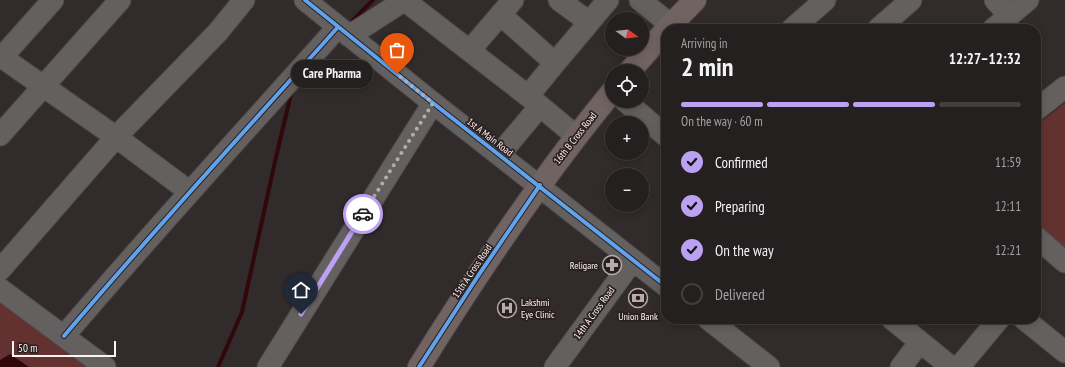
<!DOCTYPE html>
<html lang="en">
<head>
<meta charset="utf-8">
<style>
  :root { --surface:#252020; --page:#312d2d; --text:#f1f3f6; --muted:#a3a3a5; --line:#423e3e; --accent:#bca0f2 }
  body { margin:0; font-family:"PT Sans Narrow",sans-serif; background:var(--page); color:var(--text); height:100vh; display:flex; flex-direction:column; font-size:15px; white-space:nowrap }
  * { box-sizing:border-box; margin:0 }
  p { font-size:13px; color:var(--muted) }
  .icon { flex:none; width:22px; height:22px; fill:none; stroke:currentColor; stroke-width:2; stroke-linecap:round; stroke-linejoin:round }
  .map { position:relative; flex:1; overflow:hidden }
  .panel { position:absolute; left:661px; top:24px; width:380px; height:300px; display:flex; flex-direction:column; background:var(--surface); border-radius:16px; box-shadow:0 2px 10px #0003,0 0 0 1px var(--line) }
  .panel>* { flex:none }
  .needle { width:26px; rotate:105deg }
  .controls { position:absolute; left:605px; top:12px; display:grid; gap:8px }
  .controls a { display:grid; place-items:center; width:44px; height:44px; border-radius:50%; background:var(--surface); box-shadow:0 2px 10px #0003,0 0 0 1px var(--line); font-size:20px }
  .scale { position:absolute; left:12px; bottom:10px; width:104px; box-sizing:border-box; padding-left:4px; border:2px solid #fbf3f2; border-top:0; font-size:11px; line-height:14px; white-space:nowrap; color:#fbf3f2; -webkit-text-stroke:3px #2a1f1e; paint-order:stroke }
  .pin { position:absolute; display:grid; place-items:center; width:34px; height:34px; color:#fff; margin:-41px -17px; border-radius:50% 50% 50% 0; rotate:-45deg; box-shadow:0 0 4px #0007 }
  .pin .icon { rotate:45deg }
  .courier { position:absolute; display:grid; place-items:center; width:40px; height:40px; margin:-20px; border:3px solid #bca0f2; border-radius:50%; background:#fff; color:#222; box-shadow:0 1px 5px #0007 }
  .bubble { position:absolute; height:28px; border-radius:14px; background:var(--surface); box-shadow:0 2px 10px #0003,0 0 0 1px var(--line); font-size:13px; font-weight:600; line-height:28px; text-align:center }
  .summary em { font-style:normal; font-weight:600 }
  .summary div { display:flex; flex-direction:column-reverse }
  .summary { display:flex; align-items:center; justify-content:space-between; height:68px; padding:0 20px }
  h1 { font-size:26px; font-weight:600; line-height:30px }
  .bar { display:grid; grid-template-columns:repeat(4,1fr); gap:6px 4px; align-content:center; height:48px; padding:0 20px }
  .bar i { height:5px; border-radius:3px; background:var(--line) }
  .bar .on { background:var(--accent) }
  .bar p { grid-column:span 4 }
  ol { padding:0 20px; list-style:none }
  li { display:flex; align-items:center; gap:12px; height:44px }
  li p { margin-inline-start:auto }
  li .icon { padding:4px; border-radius:50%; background:var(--accent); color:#111; stroke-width:4 }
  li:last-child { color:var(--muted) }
  li i { width:22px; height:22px; border:2px solid var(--line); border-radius:50% }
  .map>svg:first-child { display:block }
  .green { fill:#633230 }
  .water { fill:#310809 }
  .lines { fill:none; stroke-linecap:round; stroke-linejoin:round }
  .stream { stroke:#310809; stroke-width:4 }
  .minor-casing { stroke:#4e4948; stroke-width:23 }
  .major-casing { stroke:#4e4948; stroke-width:24 }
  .minor { stroke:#656060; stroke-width:21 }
  .major { stroke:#726363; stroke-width:22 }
  .cycleway-casing { stroke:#2a1f1e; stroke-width:6 }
  .cycleway { stroke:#60a3ed; stroke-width:4 }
  .done { stroke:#b4adac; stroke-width:4; stroke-dasharray:0 7.2 }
  .route { stroke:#bca0f2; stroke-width:5 }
  .labels { text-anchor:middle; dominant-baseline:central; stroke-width:3.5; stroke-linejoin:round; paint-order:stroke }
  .street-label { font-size:10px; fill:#fbf3f2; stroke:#2a1f1e }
  .poi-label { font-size:10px; fill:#fbf3f2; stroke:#2a1f1e; text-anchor:end }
</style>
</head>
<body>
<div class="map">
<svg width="1065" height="367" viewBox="0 0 1065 367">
  <rect width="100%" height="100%" fill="#312b2b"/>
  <path class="green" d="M1065,103V249L1036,225V126Z
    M0,299L99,367H0Z"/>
  <path class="water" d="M10,354L29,367H0V360Z"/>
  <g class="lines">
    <path class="stream" d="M353,20L373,0
      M218,367L242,312L276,157L292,90"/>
    <defs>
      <path id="minor" d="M305,0L433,103L666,286
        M404,0L528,96L576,136
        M559,0L589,22
        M640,0L671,25
        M995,0L1009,15
        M501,15L555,63L528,96
        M792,29L825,0
        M878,29L911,0
        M993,29L1028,0
        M349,36L405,0
        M470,50L513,0
        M0,56L116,137L190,192
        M2,57L53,0
        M555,63L608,0
        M625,101L666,136
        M1036,110L1065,87
        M0,135L120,0
        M500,154L540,106
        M1036,237L1065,262
        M0,270L116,137L218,32L244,0
        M0,289L105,367
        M708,319L769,367
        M892,319L951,367
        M1024,319L1065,352
        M64,336C153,231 246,130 338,27
        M268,367L433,103
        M555,367L633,260
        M901,367L920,342
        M959,367L999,319"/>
      <path id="major" d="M667,29L695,0
        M630,71L666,30
        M419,367C478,272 541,178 612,92"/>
    </defs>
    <use href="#minor" class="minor-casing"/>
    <use href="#major" class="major-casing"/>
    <use href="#minor" class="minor"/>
    <use href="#major" class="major"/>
    <defs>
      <path id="cycleway" d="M305,0L433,103L666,286
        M64,336C153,231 246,130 338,27
        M419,367L478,276L540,185"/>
    </defs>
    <use href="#cycleway" class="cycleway-casing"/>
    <use href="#cycleway" class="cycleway"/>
  </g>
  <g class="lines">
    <path class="done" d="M363,214L433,103L397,74"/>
    <path class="route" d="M301,314L363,214"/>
  </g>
  <defs>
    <symbol id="pharmacy-ring" viewBox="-11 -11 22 22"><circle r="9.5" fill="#2a1f1e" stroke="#b4adac" stroke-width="1.5"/><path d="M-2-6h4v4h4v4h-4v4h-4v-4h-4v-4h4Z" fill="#b4adac"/></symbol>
    <symbol id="bank-ring" viewBox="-11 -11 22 22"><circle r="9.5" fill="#2a1f1e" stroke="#b4adac" stroke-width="1.5"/><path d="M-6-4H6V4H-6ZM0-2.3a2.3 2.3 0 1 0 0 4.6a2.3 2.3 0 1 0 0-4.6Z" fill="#b4adac"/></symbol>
    <symbol id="hospital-ring" viewBox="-11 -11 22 22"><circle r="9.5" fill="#2a1f1e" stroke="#b4adac" stroke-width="1.5"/><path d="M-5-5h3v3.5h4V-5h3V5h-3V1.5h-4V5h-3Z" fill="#b4adac"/></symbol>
  </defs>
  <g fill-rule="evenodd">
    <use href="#pharmacy-ring" x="601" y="254" width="22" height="22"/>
    <use href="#bank-ring" x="627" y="287" width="22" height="22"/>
    <use href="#hospital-ring" x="496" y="297" width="22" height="22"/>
  </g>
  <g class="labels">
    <g class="street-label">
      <text transform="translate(490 137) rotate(38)">1st A Main Road</text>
      <text transform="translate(575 138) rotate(-52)">16th B Cross Road</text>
      <text transform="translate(472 271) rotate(-56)">15th A Cross Road</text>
      <text transform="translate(594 313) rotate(-54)">14th A Cross Road</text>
    </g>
    <g class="poi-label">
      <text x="598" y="265">Religare</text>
      <text x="521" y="302" text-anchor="start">Lakshmi<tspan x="521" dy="12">Eye Clinic</tspan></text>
      <text x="638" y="316" text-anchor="middle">Union Bank</text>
    </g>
  </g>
</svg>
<div class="controls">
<a><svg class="needle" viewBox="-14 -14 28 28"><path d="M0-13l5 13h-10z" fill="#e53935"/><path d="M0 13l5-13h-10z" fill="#a3a3a5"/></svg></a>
<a><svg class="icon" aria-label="locate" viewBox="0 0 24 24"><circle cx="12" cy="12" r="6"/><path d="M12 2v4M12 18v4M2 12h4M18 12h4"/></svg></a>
<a>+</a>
<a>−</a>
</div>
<div class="scale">50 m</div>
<div class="pin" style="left:397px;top:74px;background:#ea580c"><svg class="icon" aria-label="bag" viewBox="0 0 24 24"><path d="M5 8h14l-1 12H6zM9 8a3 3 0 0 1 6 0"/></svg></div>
<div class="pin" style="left:301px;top:314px;background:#1f2937"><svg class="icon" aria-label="home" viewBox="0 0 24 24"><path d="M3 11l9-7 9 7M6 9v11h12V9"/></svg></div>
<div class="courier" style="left:363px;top:214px"><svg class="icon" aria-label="car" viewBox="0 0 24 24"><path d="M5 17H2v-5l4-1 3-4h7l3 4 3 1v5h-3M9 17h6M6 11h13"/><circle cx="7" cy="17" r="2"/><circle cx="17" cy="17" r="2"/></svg></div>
<div class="bubble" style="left:291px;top:60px;width:82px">Care Pharma</div>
<section class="panel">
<div class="summary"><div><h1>2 min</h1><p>Arriving in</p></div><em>12:27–12:32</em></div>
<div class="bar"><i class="on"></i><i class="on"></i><i class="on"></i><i></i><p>On the way · 60 m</p></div>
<ol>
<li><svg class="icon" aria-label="check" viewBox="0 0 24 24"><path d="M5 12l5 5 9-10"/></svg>Confirmed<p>11:59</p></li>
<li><svg class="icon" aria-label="check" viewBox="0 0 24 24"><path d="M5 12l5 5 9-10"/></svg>Preparing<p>12:11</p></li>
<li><svg class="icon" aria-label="check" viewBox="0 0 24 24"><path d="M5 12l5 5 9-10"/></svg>On the way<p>12:21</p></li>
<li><i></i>Delivered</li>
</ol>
</section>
</div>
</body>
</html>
